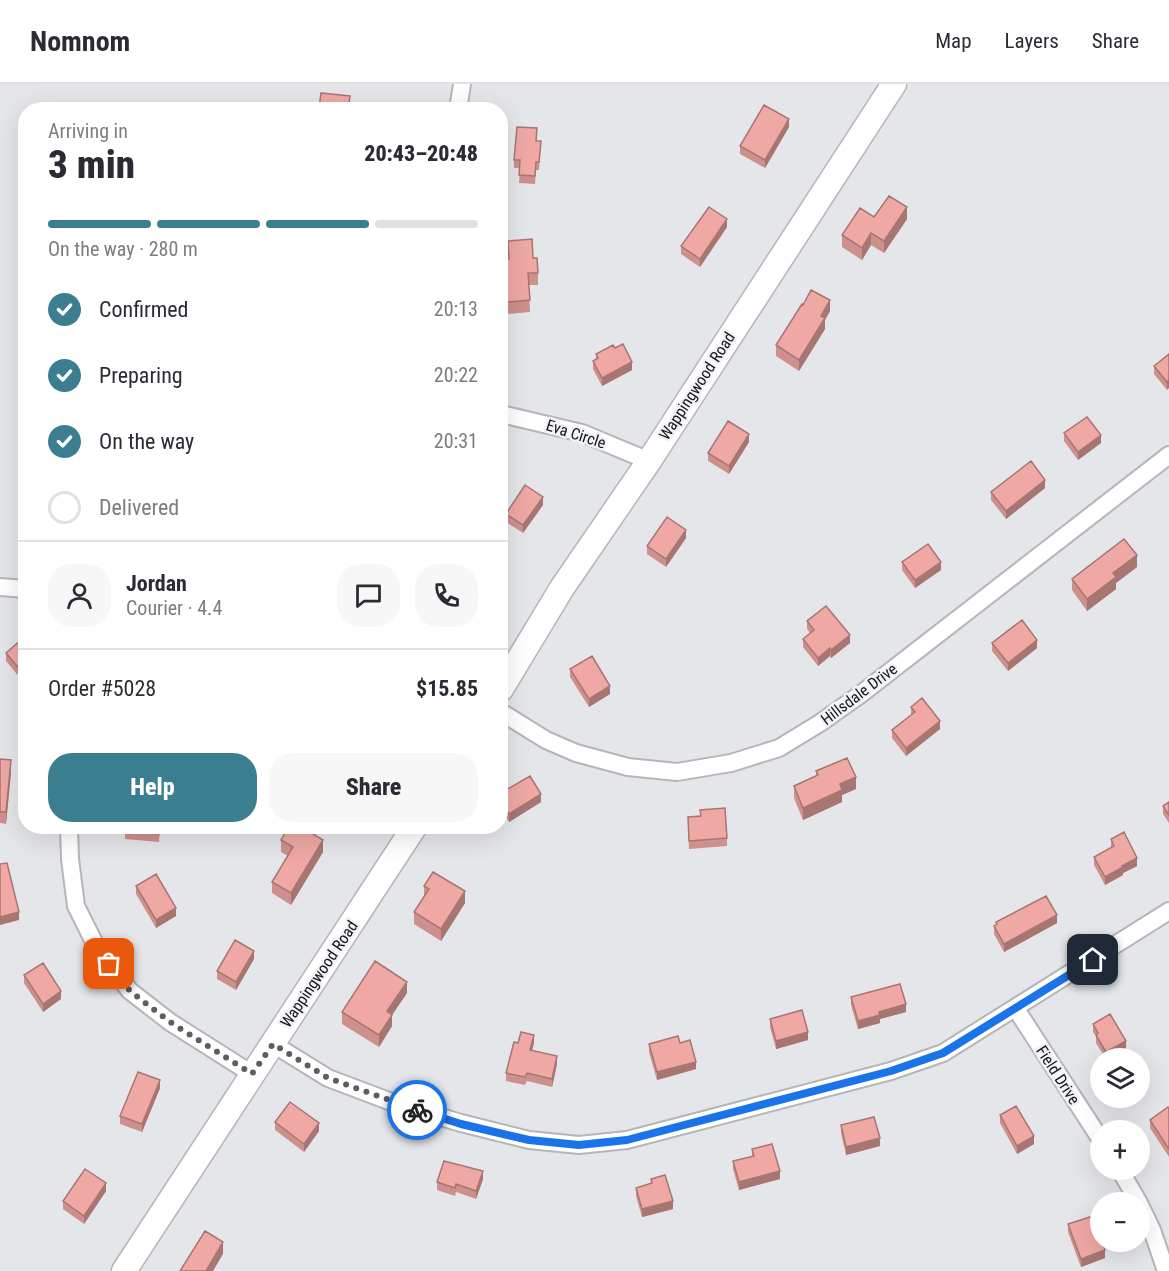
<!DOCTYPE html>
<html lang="en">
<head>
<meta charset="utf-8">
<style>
  :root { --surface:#fff; --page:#f7f7f7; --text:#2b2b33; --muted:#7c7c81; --line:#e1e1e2; --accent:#3b7e8f }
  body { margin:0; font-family:"Roboto Condensed",sans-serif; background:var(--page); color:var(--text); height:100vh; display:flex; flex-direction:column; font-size:22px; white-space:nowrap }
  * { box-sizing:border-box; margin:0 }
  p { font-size:20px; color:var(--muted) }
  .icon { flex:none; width:33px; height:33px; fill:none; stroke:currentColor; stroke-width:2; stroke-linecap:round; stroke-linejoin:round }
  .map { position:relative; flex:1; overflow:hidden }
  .sheet { position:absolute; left:18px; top:18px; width:490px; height:732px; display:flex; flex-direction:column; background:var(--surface); border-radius:24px; box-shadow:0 6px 24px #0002 }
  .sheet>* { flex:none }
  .tools { position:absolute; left:1090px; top:964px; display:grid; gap:12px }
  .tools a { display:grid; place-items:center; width:60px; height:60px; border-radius:50%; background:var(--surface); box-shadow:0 6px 24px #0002; font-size:30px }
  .pin { position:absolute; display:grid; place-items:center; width:51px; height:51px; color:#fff; margin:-26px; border-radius:12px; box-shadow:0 3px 9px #0006 }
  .courier { position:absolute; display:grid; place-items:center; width:60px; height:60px; margin:-30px; border:4px solid #1a73e8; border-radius:50%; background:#fff; color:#222; box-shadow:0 2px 8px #0007 }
  .overview em { font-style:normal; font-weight:800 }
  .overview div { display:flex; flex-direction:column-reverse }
  .overview { display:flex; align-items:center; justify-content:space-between; height:102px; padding:0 30px }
  h1 { font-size:39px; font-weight:800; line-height:45px }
  .bar { display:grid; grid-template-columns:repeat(4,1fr); gap:9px 6px; align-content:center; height:72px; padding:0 30px }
  .bar i { height:8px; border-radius:4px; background:var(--line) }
  .bar .active { background:var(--accent) }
  .bar p { grid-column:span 4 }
  .line { display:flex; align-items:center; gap:15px; padding:0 30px; border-top:2px solid var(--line) }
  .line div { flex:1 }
  .round { display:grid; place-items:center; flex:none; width:63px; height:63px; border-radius:24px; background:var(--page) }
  ol { padding:0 30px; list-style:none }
  li { display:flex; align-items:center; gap:18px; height:66px }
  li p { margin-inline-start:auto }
  li .icon { padding:6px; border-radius:50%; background:var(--accent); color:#fff; stroke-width:4 }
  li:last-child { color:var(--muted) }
  li i { width:33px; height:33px; border:3px solid var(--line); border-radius:50% }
  .button { display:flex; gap:12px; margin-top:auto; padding:12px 30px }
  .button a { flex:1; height:69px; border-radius:24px; background:var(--accent); color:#fff; font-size:24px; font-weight:800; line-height:69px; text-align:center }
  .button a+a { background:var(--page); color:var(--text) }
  header { display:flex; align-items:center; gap:36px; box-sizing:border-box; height:84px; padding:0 30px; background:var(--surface); border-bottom:2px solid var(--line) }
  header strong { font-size:28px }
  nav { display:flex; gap:33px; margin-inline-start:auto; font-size:21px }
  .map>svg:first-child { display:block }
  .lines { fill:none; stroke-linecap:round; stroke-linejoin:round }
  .minor-casing { stroke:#b4b6b9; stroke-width:20 }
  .secondary-casing { stroke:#b4b6b9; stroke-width:27 }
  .minor { stroke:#fff; stroke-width:16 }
  .secondary { stroke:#fff; stroke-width:24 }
  .wall { fill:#ce908d }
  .shaded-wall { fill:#a77673 }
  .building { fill:#efa8a4; stroke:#a77673; stroke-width:1.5 }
  .done { stroke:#5c5e5f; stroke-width:6; stroke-dasharray:0 10.8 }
  .route { stroke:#1a73e8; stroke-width:8 }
  .labels { text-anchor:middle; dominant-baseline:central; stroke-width:5; stroke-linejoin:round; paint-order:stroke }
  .street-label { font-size:16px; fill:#131415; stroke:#f1f3f6 }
</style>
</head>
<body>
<header>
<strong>Nomnom</strong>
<nav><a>Map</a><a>Layers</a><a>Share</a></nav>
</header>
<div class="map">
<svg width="1169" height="1187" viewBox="0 0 1169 1187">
  <rect width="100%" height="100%" fill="#e4e6e9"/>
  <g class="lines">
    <defs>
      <path id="minor" d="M458,26L462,0
        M501,330L582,349L649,377
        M0,503L26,505
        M501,628L546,656L576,669L628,683L677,688L731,679L779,664L820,639L861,610L1169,371
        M69,742L70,775L76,822L98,866L130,907L170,938L252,990
        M1016,925L1101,1056
        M273,960L328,994L394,1019L461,1039L529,1056L579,1061L627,1056L891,987L943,969L1169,827
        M1120,1086L1139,1119
        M1140,1121L1152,1146L1166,1187"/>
      <path id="secondary" d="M501,605L562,504L649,377L894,0
        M124,1187L415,742"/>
    </defs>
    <use href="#minor" class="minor-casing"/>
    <use href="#secondary" class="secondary-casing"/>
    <use href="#minor" class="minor"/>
    <use href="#secondary" class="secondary"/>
  </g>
  <path class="wall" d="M789,43L765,84L740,70V62Z
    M537,57L541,65L539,86H536L535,100L519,99L520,84H514V76Z
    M874,133L907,135L884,169L871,161L862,176L842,163V151Z
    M727,143L700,183L681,170V162Z
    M508,157L533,174L538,189V201H529L530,228L507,230L503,176H508Z
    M803,221L830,227L825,236V245L799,287L776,272V261Z
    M615,264L632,286L602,302L593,285V277L596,275V270Z
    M1169,270L1167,306L1154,290V282Z
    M1064,349L1101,359L1078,376L1064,357Z
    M749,358L729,390L708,377V369Z
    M1045,404L1006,435L991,416V408Z
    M543,421L523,449L506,438V430Z
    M686,454L666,483L647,470V462Z
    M902,478L941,486L915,504L902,486Z
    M1137,483L1116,499V505L1087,527L1072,506V495Z
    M807,537L850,559L831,574L830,572L818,582L803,563V555L810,549L807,545Z
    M992,559L1037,564L1008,587L992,567Z
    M26,560V601L6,577V569Z
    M570,585L610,610L589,623L570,593Z
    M911,623L940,645L906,672L892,654V646L911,631Z
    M0,675L11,688L6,740L0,739Z
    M816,687L856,705L842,711V718L803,736L794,714V702L816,692Z
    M501,709L541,718L509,738L501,725Z
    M1169,718V739L1163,730V722Z
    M688,733L727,754V762L689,765Z
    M160,742L159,758L125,755V747Z
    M1111,755L1137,782L1123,789V791L1105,801L1094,781V773L1111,764Z
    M281,756L323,768L291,821L272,809V798L288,772L281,768Z
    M136,802L176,832L156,844L136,810Z
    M424,802L465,819L441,857L414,840V828L424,812Z
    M996,838L1057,839L1004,868L994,850V842L996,841Z
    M254,875L236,906L217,895V887Z
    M24,891L61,915L43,928L24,899Z
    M407,909L392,931V942L379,963L342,940V928Z
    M851,913L906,928L880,935V939L858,945L851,921Z
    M770,935L808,956L776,965L770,943Z
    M1093,940L1126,965L1109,975H1106L1096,959V952L1093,948Z
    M518,959H534L532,966L557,980L552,1003L527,997L525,1001L506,997V989Z
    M680,959L696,985L657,996L649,968V960Z
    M160,1004L142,1048L120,1040V1032Z
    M1169,1024V1073L1150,1044V1036Z
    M1000,1031L1034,1060L1017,1070L1000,1039Z
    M275,1038L319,1047L304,1068L275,1046Z
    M841,1041L880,1062L846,1071L841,1049Z
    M752,1065L780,1095L739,1106L733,1085V1077L752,1072Z
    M483,1095L476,1115L456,1108L455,1112L437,1106V1098Z
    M651,1095L673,1125L642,1133L636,1112V1104L651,1099Z
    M106,1107L84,1140L63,1125V1117Z
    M1068,1140L1105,1174L1081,1183L1068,1148Z"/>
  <path class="shaded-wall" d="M789,35V43L765,84V76Z
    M907,123V135L884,169V157Z
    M727,135V143L700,183V175Z
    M871,149V161L862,176V164Z
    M830,216V227L825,236V245L799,287V276Z
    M632,278V286L602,302V294Z
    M1169,296V304L1167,306V298Z
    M749,350V358L729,390V382Z
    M1101,351V359L1078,376V368Z
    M1045,396V404L1006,435V427Z
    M543,413V421L523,449V441Z
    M686,446V454L666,483V475Z
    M1137,471V483L1116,499V505L1087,527V515L1113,489Z
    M941,478V486L915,504V496Z
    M850,551V559L831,574V566Z
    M1037,556V564L1008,587V579Z
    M830,564V572L818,582V574Z
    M610,602V610L589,623V615Z
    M940,637V645L906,672V664Z
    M11,676V688L6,740V728Z
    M856,693V705L842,711V718L803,736V724L840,700Z
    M541,710V718L509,738V730Z
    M323,756V768L291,821V809Z
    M1137,774V782L1123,789V791L1105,801V793L1122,782Z
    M465,807V819L441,857V845Z
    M176,824V832L156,844V836Z
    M19,828V836L0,841V833Z
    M1057,831V839L1004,868V860Z
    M254,867V875L236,906V898Z
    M407,898V909L392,931V942L379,963V951L387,927Z
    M61,907V915L43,928V920Z
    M906,920V928L880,935V939L858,945V937L879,928Z
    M808,948V956L776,965V957Z
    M534,951V959L530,974V966Z
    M1126,957V965L1109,975H1106V968Z
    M557,972V980L552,1003V995Z
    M696,978V985L657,996V988Z
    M160,996V1004L142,1048V1040Z
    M319,1039V1047L304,1068V1060Z
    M1034,1052V1060L1017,1070V1062Z
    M880,1054V1062L846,1071V1063Z
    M483,1087V1095L476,1115V1107Z
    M780,1087V1095L739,1106V1098Z
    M106,1099V1107L84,1140V1132Z
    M673,1117V1125L642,1133V1125Z
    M223,1158V1170L213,1187H206Z
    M1105,1166V1174L1081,1183V1175Z"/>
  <path class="building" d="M321,9L350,12L348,26H336L319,24Z
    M764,21L789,35L765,76L740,62Z
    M517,43L537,44L536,57H541L539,78H536L535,92L519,91L520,76H514Z
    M889,112L907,123L884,157L871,149L862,164L842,151L860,124L874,133Z
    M709,123L727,135L700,175L681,162Z
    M532,155L533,174H537L538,189H528L530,216L507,218L503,176L509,175L508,157Z
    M811,206L830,216L821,232L825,234L799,276L776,261L802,220L803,221Z
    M623,260L632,278L602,294L593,277L598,274L596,270L613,261L615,264Z
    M1169,270V296L1167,298L1154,282Z
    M1087,333L1101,351L1078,368L1064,349Z
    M728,337L749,350L729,382L708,369Z
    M1031,377L1045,396L1006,427L991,408Z
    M525,401L543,413L523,441L506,430Z
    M667,433L686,446L666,475L647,462Z
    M1124,455L1137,471L1113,489L1116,493L1087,515L1072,495Z
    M928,460L941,478L915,496L902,478Z
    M826,522L850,551L831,566L830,564L818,574L803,555L814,546L807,537Z
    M1022,536L1037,556L1008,579L992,559Z
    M22,555L26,560V593L6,569Z
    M592,572L610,602L589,615L570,585Z
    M922,614L940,637L906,664L892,646L915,628L911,623Z
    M847,674L856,693L840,700L842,706L803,724L794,702L818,691L816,687Z
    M0,675L11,676L6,728H0Z
    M530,692L541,710L509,730L501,717V709Z
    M1169,718V731L1163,722Z
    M725,724L727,754L689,757L688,733L701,732L700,726Z
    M126,742H160L159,750L125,747Z
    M289,742H300L323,756L291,809L272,798L293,763L281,756Z
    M1124,748L1137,774L1122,782L1123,783L1105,793L1094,773L1114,762L1111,755Z
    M7,779L19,828L0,833V780Z
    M433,788L465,807L441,845L414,828L429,805L424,802Z
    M156,790L176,824L156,836L136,802Z
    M1046,812L1057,831L1004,860L994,842L997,840L996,838Z
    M235,856L254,867L236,898L217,887Z
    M375,877L407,898L387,927L392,931L379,951L342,928Z
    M43,879L61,907L43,920L24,891Z
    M900,900L906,920L879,928L880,931L858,937L851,913Z
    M802,926L808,948L776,957L770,935Z
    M1110,930L1126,957L1106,968L1096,951L1098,949L1093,940Z
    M521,948L534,951L530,966L557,972L552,995L527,989L525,993L506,989L514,958L518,959Z
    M678,952L680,959L690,956L696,978L657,988L649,960Z
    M138,988L160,996L142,1040L120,1032Z
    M290,1018L319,1039L304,1060L275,1038Z
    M1016,1022L1034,1052L1017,1062L1000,1031Z
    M1168,1023L1169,1024V1065L1150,1036Z
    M874,1033L880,1054L846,1063L841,1041Z
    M772,1060L780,1087L739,1098L733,1077L754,1072L752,1065Z
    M444,1077L483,1087L476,1107L456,1100L455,1104L437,1098Z
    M85,1085L106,1099L84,1132L63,1117Z
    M665,1091L673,1117L642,1125L636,1104L652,1099L651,1095Z
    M1093,1132L1101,1154V1158H1102L1105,1166L1081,1175L1068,1140Z
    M205,1147L223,1158L206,1187H180Z"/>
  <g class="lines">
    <path class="done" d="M109,880L130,907L170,938L252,990L273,960L328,994L417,1026"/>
    <path class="route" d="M417,1026L461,1040L529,1056L579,1061L627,1056L891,987L943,969L1093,876"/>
  </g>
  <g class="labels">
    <g class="street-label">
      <text transform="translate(697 302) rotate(-57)">Wappingwood Road</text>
      <text transform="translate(576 350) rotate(18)">Eva Circle</text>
      <text transform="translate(859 610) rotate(-37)">Hillsdale Drive</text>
      <text transform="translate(319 890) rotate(-56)">Wappingwood Road</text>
      <text transform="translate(1058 991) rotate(57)">Field Drive</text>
    </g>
  </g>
</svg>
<div class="tools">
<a><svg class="icon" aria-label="layers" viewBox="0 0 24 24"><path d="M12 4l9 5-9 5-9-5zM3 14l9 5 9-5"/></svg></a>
<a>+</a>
<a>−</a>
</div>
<div class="pin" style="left:109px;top:880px;background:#ea580c"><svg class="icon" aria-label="bag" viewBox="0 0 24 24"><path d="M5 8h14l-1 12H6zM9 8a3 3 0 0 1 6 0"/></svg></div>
<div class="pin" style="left:1093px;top:876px;background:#1f2937"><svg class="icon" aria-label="home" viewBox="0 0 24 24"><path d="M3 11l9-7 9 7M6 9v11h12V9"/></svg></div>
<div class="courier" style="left:417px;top:1026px"><svg class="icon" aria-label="bike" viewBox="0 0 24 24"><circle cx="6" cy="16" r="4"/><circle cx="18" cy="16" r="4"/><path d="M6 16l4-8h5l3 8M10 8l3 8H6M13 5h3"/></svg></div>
<section class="sheet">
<div class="overview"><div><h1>3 min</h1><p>Arriving in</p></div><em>20:43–20:48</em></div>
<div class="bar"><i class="active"></i><i class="active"></i><i class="active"></i><i></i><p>On the way · 280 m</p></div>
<ol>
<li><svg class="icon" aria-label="check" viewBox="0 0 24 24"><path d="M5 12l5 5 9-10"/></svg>Confirmed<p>20:13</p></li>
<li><svg class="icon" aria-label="check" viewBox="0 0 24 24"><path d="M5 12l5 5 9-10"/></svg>Preparing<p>20:22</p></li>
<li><svg class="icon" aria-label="check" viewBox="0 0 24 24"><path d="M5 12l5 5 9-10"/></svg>On the way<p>20:31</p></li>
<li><i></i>Delivered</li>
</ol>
<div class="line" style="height:108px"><a class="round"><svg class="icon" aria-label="person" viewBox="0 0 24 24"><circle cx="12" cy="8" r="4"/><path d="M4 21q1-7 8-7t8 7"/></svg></a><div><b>Jordan</b><p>Courier · 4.4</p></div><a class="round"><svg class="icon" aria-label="chat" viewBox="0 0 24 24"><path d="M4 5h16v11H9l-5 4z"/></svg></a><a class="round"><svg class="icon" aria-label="phone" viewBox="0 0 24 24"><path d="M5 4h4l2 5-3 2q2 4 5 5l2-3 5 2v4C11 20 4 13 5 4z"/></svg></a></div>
<div class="line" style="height:78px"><div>Order #5028</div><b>$15.85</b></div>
<div class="button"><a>Help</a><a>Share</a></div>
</section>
</div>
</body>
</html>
